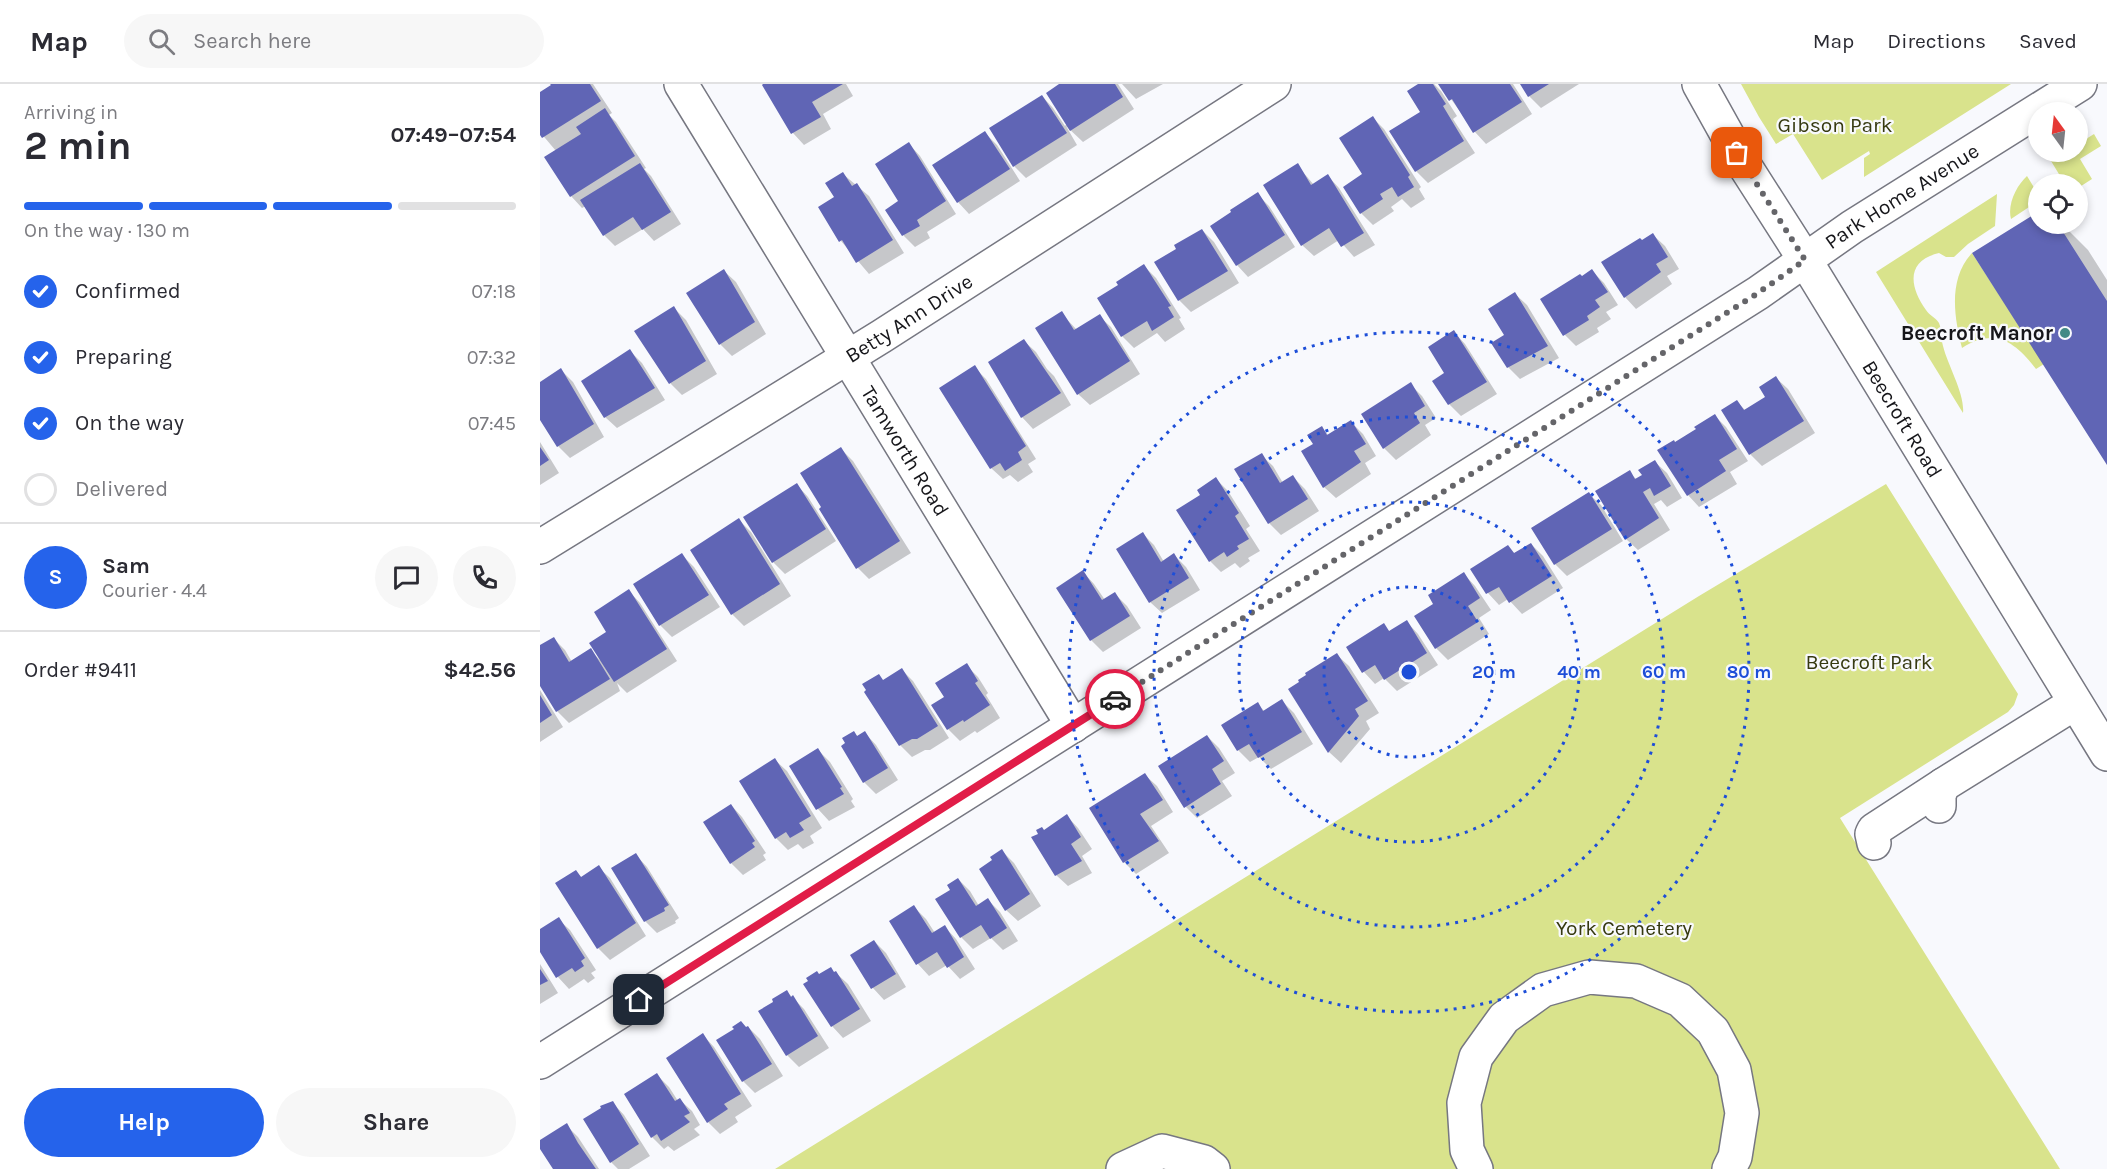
<!DOCTYPE html>
<html lang="en">
<head>
<meta charset="utf-8">
<style>
  :root { --surface:#fff; --page:#f7f7f7; --text:#2b2b33; --muted:#7c7c81; --line:#e1e1e2; --accent:#2563eb }
  body { margin:0; font-family:Karla,sans-serif; background:var(--page); color:var(--text); height:100vh; display:flex; flex-direction:column; font-size:22px; white-space:nowrap }
  * { box-sizing:border-box; margin:0 }
  p { font-size:20px; color:var(--muted) }
  .icon { flex:none; width:33px; height:33px; fill:none; stroke:currentColor; stroke-width:2; stroke-linecap:round; stroke-linejoin:round }
  .map { position:relative; flex:1; overflow:hidden }
  .panel { display:flex; flex-direction:column; background:var(--surface); width:540px }
  .panel>* { flex:none }
  .needle { width:39px; rotate:345deg }
  .fabs { position:absolute; left:1488px; top:18px; display:grid; gap:12px }
  .fabs a { display:grid; place-items:center; width:60px; height:60px; border-radius:50%; background:var(--surface); box-shadow:0 3px 9px #0003; font-size:30px }
  .pin { position:absolute; display:grid; place-items:center; width:51px; height:51px; color:#fff; margin:-26px; border-radius:12px; box-shadow:0 3px 9px #0006 }
  .courier { position:absolute; display:grid; place-items:center; width:60px; height:60px; margin:-30px; border:4px solid #e11d48; border-radius:50%; background:#fff; color:#222; box-shadow:0 2px 8px #0007 }
  .headline em { font-style:normal; font-weight:700 }
  .headline div { display:flex; flex-direction:column-reverse }
  .headline { display:flex; align-items:center; justify-content:space-between; height:102px; padding:0 24px }
  h1 { font-size:39px; font-weight:700; line-height:45px }
  .bar { display:grid; grid-template-columns:repeat(4,1fr); gap:9px 6px; align-content:center; height:72px; padding:0 24px }
  .bar i { height:8px; border-radius:4px; background:var(--line) }
  .bar .current { background:var(--accent) }
  .bar p { grid-column:span 4 }
  .line { display:flex; align-items:center; gap:15px; padding:0 24px; border-top:2px solid var(--line) }
  .line div { flex:1 }
  .round { display:grid; place-items:center; flex:none; width:63px; height:63px; border-radius:32px; background:var(--page) }
  ol { padding:0 24px; list-style:none }
  li { display:flex; align-items:center; gap:18px; height:66px }
  li p { margin-inline-start:auto }
  li .icon { padding:6px; border-radius:50%; background:var(--accent); color:#fff; stroke-width:4 }
  li:last-child { color:var(--muted) }
  li i { width:33px; height:33px; border:3px solid var(--line); border-radius:50% }
  .cta { display:flex; gap:12px; margin-top:auto; padding:12px 24px }
  .cta a { flex:1; height:69px; border-radius:36px; background:var(--accent); color:#fff; font-size:24px; font-weight:700; line-height:69px; text-align:center }
  .cta a+a { background:var(--page); color:var(--text) }
  header { display:flex; align-items:center; gap:36px; box-sizing:border-box; height:84px; padding:0 30px; background:var(--surface); border-bottom:2px solid var(--line) }
  header strong { font-size:28px }
  nav { display:flex; gap:33px; margin-inline-start:auto; font-size:21px }
  .search { width:420px; height:54px; background:var(--page); display:flex; align-items:center; gap:15px; box-sizing:border-box; padding:0 21px; border-radius:33px; color:var(--muted); font-size:22px }
  main { display:flex; flex:1; min-height:0 }
  .map>svg:first-child { display:block }
  .green { fill:#d9e38c }
  .shadow { fill:#0003 }
  .building { fill:#6065b5 }
  .lines { fill:none; stroke-linecap:round; stroke-linejoin:round }
  .minor-casing { stroke:#767781; stroke-width:36 }
  .minor { stroke:#fff; stroke-width:33 }
  .done { stroke:#656569; stroke-width:6; stroke-dasharray:0 10.8 }
  .route { stroke:#e11d48; stroke-width:8 }
  .ring { fill:none; stroke:#1d4ed8; stroke-width:3; stroke-dasharray:3 6 }
  .poi-dot { fill:#438a85; stroke:#f8f9fd; stroke-width:2 }
  .labels { text-anchor:middle; dominant-baseline:central; stroke-width:4.5; stroke-linejoin:round; paint-order:stroke }
  .park-label { font-size:21px; fill:#363a10; stroke:#f8f9fd }
  .street-label { font-size:21px; fill:#16161a; stroke:#f8f9fd }
  .poi-label { font-size:21px; font-weight:bold; fill:#16161a; stroke:#f8f9fd; text-anchor:end }
  .centre { fill:#1d4ed8; stroke:#f8f9fd; stroke-width:3 }
  .ring-label { font-size:18px; text-anchor:middle; font-weight:bold; fill:#1d4ed8; stroke:#f8f9fd; stroke-width:4.5; stroke-linejoin:round; paint-order:stroke }
</style>
</head>
<body>
<header>
<strong>Map</strong>
<div class="search"><svg class="icon" aria-label="search" viewBox="0 0 24 24"><circle cx="10" cy="10" r="6"/><path d="M15 15l6 6"/></svg>Search here</div>
<nav><a>Map</a><a>Directions</a><a>Saved</a></nav>
</header>
<main>
<section class="panel">
<div class="headline"><div><h1>2 min</h1><p>Arriving in</p></div><em>07:49–07:54</em></div>
<div class="bar"><i class="current"></i><i class="current"></i><i class="current"></i><i></i><p>On the way · 130 m</p></div>
<ol>
<li><svg class="icon" aria-label="check" viewBox="0 0 24 24"><path d="M5 12l5 5 9-10"/></svg>Confirmed<p>07:18</p></li>
<li><svg class="icon" aria-label="check" viewBox="0 0 24 24"><path d="M5 12l5 5 9-10"/></svg>Preparing<p>07:32</p></li>
<li><svg class="icon" aria-label="check" viewBox="0 0 24 24"><path d="M5 12l5 5 9-10"/></svg>On the way<p>07:45</p></li>
<li><i></i>Delivered</li>
</ol>
<div class="line" style="height:108px"><b class="round" style="background:var(--accent);color:#fff">S</b><div><b>Sam</b><p>Courier · 4.4</p></div><a class="round"><svg class="icon" aria-label="chat" viewBox="0 0 24 24"><path d="M4 5h16v11H9l-5 4z"/></svg></a><a class="round"><svg class="icon" aria-label="phone" viewBox="0 0 24 24"><path d="M5 4h4l2 5-3 2q2 4 5 5l2-3 5 2v4C11 20 4 13 5 4z"/></svg></a></div>
<div class="line" style="height:78px"><div>Order #9411</div><b>$42.56</b></div>
<div class="cta"><a>Help</a><a>Share</a></div>
</section>
<div class="map">
<svg width="1567" height="1085" viewBox="0 0 1567 1085">
  <rect width="100%" height="100%" fill="#f8f9fd"/>
  <path class="green" d="M1201,0H1471L1324,93V74L1330,70L1329,67L1282,96L1253,50L1236,60L1219,33Z
    M1554,50L1561,62L1540,75L1552,95L1538,104V100H1525L1511,77L1526,68H1538V60Z
    M1487,92L1498,110V117L1471,135C1467,120 1477,101 1487,92Z
    M1457,110L1455,142L1428,160L1414,173H1406L1399,169C1366,177 1369,202 1386,226C1389,231 1396,234 1399,239C1402,246 1401,255 1403,262C1408,282 1425,310 1423,329L1336,188Z
    M1432,169L1504,280L1496,285C1475,258 1455,243 1422,264C1414,233 1408,195 1432,169Z
    M1346,400L1478,610L1474,621L1468,628L1300,734L1520,1085H235L1159,512Z"/>
  <path class="shadow" d="M12,0H53L72,29L69,31L76,38L106,84L104,85L111,92L141,140L114,157L103,145L75,162L64,151L46,122L42,124L31,112L16,67L0,48V10L13,2Z
    M224,0H306L313,12L283,30L291,45L264,61L253,49Z
    M522,0H578L594,25L543,58L526,42L537,61L486,94L474,82L451,45L502,12L513,24L525,42L527,40Z
    M582,0H623L596,15Z
    M881,0H894L901,7L917,32L913,35L935,69L888,99L876,87L882,28Z
    M900,0H973L992,30L946,60L935,48Z
    M982,0H1039L1001,24L989,12Z
    M833,34L844,45L881,103L879,105L885,115L871,124L862,115L851,123L854,127L833,141L821,129L805,103L824,91Z
    M445,49L457,61L480,97L429,130L418,118Z
    M369,60L380,72L416,130L387,148L390,154L375,163L364,152L347,126L360,118Z
    M757,81L774,101L788,92L799,104L835,161L814,173L799,156L774,172L762,161Z
    M303,90L329,112L364,169L329,190L301,157L296,114Z
    M717,110L729,122L755,163L708,193L697,181Z
    M1498,130V140H1522L1548,166L1567,196V378L1435,169Z
    M662,146L674,158L699,199L651,228L639,216Z
    M1113,151L1125,162L1139,185L1127,192L1132,200L1096,225L1085,213L1102,158Z
    M604,182L616,194L641,234L639,235L645,245L625,258L617,249L594,264L582,252L559,215L581,201Z
    M184,187L196,198L226,250L192,272L180,260L148,209Z
    M1052,187L1064,199L1078,221L1066,228L1071,235L1057,244L1059,248L1036,262L1025,251L1042,194Z
    M975,210L987,221L1019,274L980,295L968,283L966,251Z
    M134,224L146,236L177,290L142,311L131,300L96,248Z
    M521,229L537,246L559,232L571,243L600,290L550,321L538,310Z
    M914,248L925,260L957,310L921,332L909,320L906,289Z
    M484,257L496,268L507,285L514,292L531,321L493,345L482,333Z
    M90,267L102,279L125,316L77,344L65,333Z
    M434,283L446,295L496,375L488,380L493,388L478,398L470,391L463,395L451,384Z
    M21,286L33,298L64,353L30,374L18,362L0,335V300Z
    M1236,294L1248,305L1275,349L1222,382L1210,370L1183,327L1197,318L1206,327L1228,313Z
    M870,300L882,312L896,334L885,341L891,351L856,376L844,364Z
    M1175,332L1186,343L1208,377L1190,388L1197,400L1159,423L1148,411L1135,360L1158,346Z
    M811,338L823,350L836,372L825,379L831,390L796,414L784,403L775,361L782,344L789,352Z
    M0,358L19,389L0,401Z
    M301,365L313,377L371,469L329,495L318,484Z
    M721,371L733,382L743,399L753,393L765,405L779,427L741,451L729,439Z
    M1115,378L1127,389L1142,414L1127,423L1121,416L1114,420L1130,446L1098,466L1086,455L1089,388L1097,396L1104,391Z
    M676,395L688,407L710,442L706,445L720,467L708,474L710,477L700,484L695,479L681,488L670,477L662,411Z
    M257,401L268,413L296,457L245,490L233,478Z
    M1049,410L1061,421L1083,457L1027,492L1015,480Z
    M199,436L211,448L251,512L204,542L192,530Z
    M603,450L614,461L624,478L634,471L646,483L660,506L622,529L610,518Z
    M991,460L1003,472L1023,504L982,530L968,515L959,521L948,509L933,485L968,463L975,470Z
    M142,471L154,483L180,523L132,553L120,541L95,501Z
    M543,488L554,500L565,516L575,510L587,522L601,544L563,568L551,556L518,504Z
    M924,490L935,502L951,526L939,534L949,550L908,576L896,564L895,520Z
    M89,507L100,519L137,577L87,609L77,599L80,607L29,639L17,627L0,599V563L14,555L25,566L32,578L50,566L60,576L69,549Z
    M867,538L878,550L898,581L857,607L844,594L835,600L824,588L844,541L850,548Z
    M797,571L809,582L839,629L826,637L830,645L801,679L789,668L750,606Z
    M426,581L438,593L448,609L446,611L460,634L437,649L435,647L420,657L408,645L406,614Z
    M362,586L373,597L409,654L390,666H385L372,673L360,661L344,597Z
    M0,606L23,643L0,658Z
    M742,617L754,629L773,660L731,685L719,673L710,678L698,666L718,620L725,628Z
    M314,648L318,653L325,649L336,661L358,696L336,710L324,698Z
    M667,652L679,664L695,689L682,697L692,712L657,734L646,723Z
    M278,666L290,678L313,715L311,717L315,723L289,737L278,725Z
    M235,676L247,687L282,744L270,752L274,759L263,765L258,760L248,766L236,754L201,697Z
    M605,691L617,702L633,728L611,742L629,769L596,790L584,778L551,724Z
    M191,721L202,733L226,769L223,771L226,776L203,791L191,779Z
    M527,732L538,744L552,765L542,772L552,789L528,802L516,791L504,747Z
    M462,767L474,779L501,822L478,837L466,826L454,777Z
    M96,771L107,783L139,834L135,837L136,839L117,849L105,837Z
    M58,783L70,794L106,852L70,876L58,864L17,799L36,788L42,794Z
    M418,795L430,807L439,822L448,816L460,828L478,857L463,866L451,854L433,865L421,853L397,815L412,806Z
    M374,823L386,835L395,849L405,843L416,855L435,885L420,895L407,881L389,892L378,880L351,838Z
    M18,835L30,846L56,886L51,889L55,894L48,899L44,895L29,905L18,893L0,865V846Z
    M334,857L346,869L366,903L344,916L333,904L312,871Z
    M0,880L18,909L0,920Z
    M296,889L308,900L331,937L303,954L292,942L280,892Z
    M247,908L264,925L289,964L259,983L247,971Z
    M208,943L220,955L243,992L215,1009L203,997L196,945Z
    M163,951L174,963L212,1022L195,1033L198,1038L180,1050L168,1038Z
    M117,991L129,1003L138,1017L140,1016L152,1027L160,1041L154,1045L160,1051L134,1067L128,1062L124,1065L112,1053Z
    M73,1019L84,1031L110,1072L89,1085H78L71,1078Z
    M26,1041L38,1053L59,1085H15L0,1058Z"/>
  <path class="building" d="M10,0H50L61,17L2,54L0,51V8L11,1Z
    M223,0H303L272,18L281,33L251,50L222,1Z
    M519,0H575L583,13L530,47L506,9Z
    M878,0H893L906,20L903,22L924,57L875,88L849,47L880,28L867,7Z
    M898,0H970L982,18L933,49L912,15L909,17Z
    M980,0H1009L988,13Z
    M502,11L527,49L473,83L449,44Z
    M65,24L95,72L30,113L4,73L41,50L36,43Z
    M833,32L870,91L868,93L874,103L858,113L852,103L840,110L843,115L820,130L803,103L822,90L799,54Z
    M445,47L470,85L417,119L392,81Z
    M369,58L406,117L377,136L380,142L362,152L345,126L358,117L335,80Z
    M100,79L131,128L102,146L93,133L63,152L40,116Z
    M758,79L771,101L788,90L824,149L801,163L789,144L761,162L723,101Z
    M303,88L312,102L317,99L353,156L316,179L302,156L299,158L278,123L294,113L285,99Z
    M718,108L745,151L696,182L670,142L691,128L690,126Z
    M1498,128V140H1518L1567,217V381L1432,169Z
    M662,145L688,187L638,217L614,178L636,165L634,161Z
    M1113,149L1128,173L1116,180L1121,188L1084,214L1061,178L1100,154L1102,156Z
    M604,180L631,222L628,223L634,233L612,247L607,237L581,253L557,214L578,201L576,198Z
    M184,185L215,238L179,261L146,209Z
    M1052,185L1068,208L1055,216L1060,223L1047,232L1049,236L1023,252L1000,215L1040,190L1042,192Z
    M975,208L1008,262L967,284L951,259L964,251L948,225Z
    M134,222L166,277L129,300L94,247Z
    M522,227L534,246L560,230L590,277L537,311L495,244Z
    M914,246L947,298L908,321L892,297L904,289L888,263Z
    M484,255L521,309L481,334L448,278Z
    M90,265L115,304L64,334L41,297Z
    M435,281L486,362L478,368L482,376L465,387L460,379L450,385L399,304Z
    M21,284L54,340L17,363L0,336V298Z
    M1236,292L1264,337L1209,371L1181,326L1197,316L1204,326L1225,313L1219,303Z
    M871,298L885,322L874,329L880,339L843,365L821,330Z
    M1175,330L1197,365L1179,376L1186,387L1147,412L1117,366L1134,356L1135,358L1156,345L1154,343Z
    M811,336L826,360L814,367L821,378L783,404L761,367L773,360L767,351L782,342L787,351Z
    M0,363L9,376L0,382Z
    M301,363L360,457L316,485L279,425L281,423L260,389Z
    M722,369L740,399L753,391L768,415L728,440L694,385Z
    M1115,376L1131,402L1114,412L1110,404L1103,408L1119,434L1085,456L1055,407L1090,386L1095,395L1102,391L1098,386Z
    M676,393L699,429L695,432L709,455L697,462L699,465L687,473L684,468L669,478L636,426L660,411L657,406Z
    M257,399L286,445L232,479L203,433Z
    M1049,408L1072,445L1014,481L991,444Z
    M199,434L240,500L191,531L150,466Z
    M603,448L621,478L634,469L649,494L609,519L576,465Z
    M991,459L1012,492L969,519L959,503L946,510L930,485L968,461L974,469Z
    M142,469L169,511L119,542L93,500Z
    M543,486L562,516L575,508L590,532L550,557L516,504Z
    M924,488L940,514L928,522L938,538L895,565L874,532L893,520L888,511Z
    M89,505L127,565L74,598L49,559L66,548L54,528Z
    M867,536L887,569L844,596L835,581L822,589L806,563L844,539L849,547Z
    M14,553L29,578L51,564L70,595L16,628L0,602V561Z
    M797,569L828,617L815,625L819,632L788,669L748,605L759,598L758,596L766,591L765,589Z
    M427,579L438,597L435,599L450,621L424,638L423,636L407,646L391,621L404,613L395,599Z
    M362,584L398,642L377,655H372L359,662L324,608L326,606L322,600L339,590L343,596Z
    M0,611L12,631L0,639Z
    M742,615L762,648L718,674L709,660L697,667L681,641L718,618L723,627Z
    M314,647L317,652L325,647L348,684L323,699L301,662L305,659L302,654Z
    M667,651L684,677L672,685L681,700L644,724L618,682Z
    M278,664L302,703L300,704L304,710L276,726L249,682Z
    M235,674L271,732L259,739L264,746L250,754L246,748L235,755L199,697Z
    M605,689L623,716L600,730L619,757L583,779L549,724Z
    M191,720L215,757L212,759L215,763L190,780L163,738Z
    M527,730L541,753L531,760L542,777L515,792L491,753L498,750L496,746L502,743L504,746Z
    M462,765L490,810L465,827L439,785L452,776L450,773Z
    M96,769L129,821L124,824L125,827L104,838L71,784Z
    M59,781L96,839L57,865L15,799L36,786L41,793Z
    M418,794L436,822L448,814L467,844L450,855L441,841L420,854L395,815L410,806L407,801Z
    M374,821L392,849L405,841L424,873L407,884L397,868L376,881L349,837Z
    M19,833L45,874L41,877L44,882L35,888L32,884L16,894L0,868V845Z
    M334,856L356,890L331,905L310,871Z
    M291,883L294,888L296,887L320,925L291,943L263,900L268,897L266,894L277,887L279,890Z
    M0,885L8,897L0,901Z
    M247,906L251,913L253,911L278,952L246,972L218,927L233,918L232,915Z
    M201,937L206,943L208,942L232,980L202,998L176,956L194,945L192,943Z
    M163,949L201,1010L184,1020L188,1025L167,1039L126,974Z
    M117,989L135,1017L140,1014L150,1029L144,1032L150,1038L121,1057L117,1050L111,1054L84,1010Z
    M73,1017L99,1060L70,1079L43,1035L61,1024L60,1022Z
    M27,1039L38,1059L56,1085H13L0,1065V1056Z"/>
  <g class="lines">
    <defs>
      <g id="minor">
        <path id="s1" d="M141,0L533,642"/>
        <path id="s2" d="M1159,0L1203,79L1265,176L1567,670"/>
        <path id="s3" d="M0,463L342,252L734,0"/>
        <path d="M1399,722V711L1403,701L1535,619"/>
        <path d="M1334,759L1332,750L1334,746L1403,701"/>
        <path id="s4" d="M0,978L1218,209L1312,143L1540,0"/>
        <path d="M583,1085L622,1067L664,1078L673,1085"/>
        <path d="M936,1085L927,1066L924,1019L936,973L964,934L1003,906L1049,893L1096,897L1140,916L1173,947L1194,986L1202,1029L1195,1073L1189,1085"/>
      </g>
    </defs>
    <use href="#minor" class="minor-casing"/>
    <use href="#minor" class="minor"/>
  </g>
  <g class="lines">
    <path class="done" d="M575,615L1218,209L1265,176L1197,69"/>
    <path class="route" d="M99,916L575,615"/>
  </g>
  <g class="ring">
    <circle cx="869" cy="588" r="85"/>
    <circle cx="869" cy="588" r="170"/>
    <circle cx="869" cy="588" r="255"/>
    <circle cx="869" cy="588" r="340"/>
  </g>
  <circle class="poi-dot" cx="1525" cy="249" r="6"/>
  <g class="labels">
    <g class="park-label">
      <text x="1295" y="41">Gibson Park</text>
      <text x="1329" y="578">Beecroft Park</text>
      <text x="1084" y="844">York Cemetery</text>
    </g>
    <g class="street-label">
      <text stroke="none"><textPath href="#s4" startOffset="1614">Park Home Avenue</textPath></text>
      <text stroke="none"><textPath href="#s3" startOffset="434">Betty Ann Drive</textPath></text>
      <text stroke="none"><textPath href="#s2" startOffset="392">Beecroft Road</textPath></text>
      <text stroke="none"><textPath href="#s1" startOffset="430">Tamworth Road</textPath></text>
    </g>
    <g class="poi-label">
      <text x="1513" y="249">Beecroft Manor</text>
    </g>
  </g>
  <circle cx="869" cy="588" r="9" class="centre"/>
  <g class="ring-label">
    <text x="954" y="594">20 m</text>
    <text x="1039" y="594">40 m</text>
    <text x="1124" y="594">60 m</text>
    <text x="1209" y="594">80 m</text>
  </g>
</svg>
<div class="fabs">
<a><svg class="needle" viewBox="-14 -14 28 28"><path d="M0-13l5 13h-10z" fill="#e53935"/><path d="M0 13l5-13h-10z" fill="#7c7c81"/></svg></a>
<a><svg class="icon" aria-label="locate" viewBox="0 0 24 24"><circle cx="12" cy="12" r="6"/><path d="M12 2v4M12 18v4M2 12h4M18 12h4"/></svg></a>
</div>
<div class="pin" style="left:1197px;top:69px;background:#ea580c"><svg class="icon" aria-label="bag" viewBox="0 0 24 24"><path d="M5 8h14l-1 12H6zM9 8a3 3 0 0 1 6 0"/></svg></div>
<div class="pin" style="left:99px;top:916px;background:#1f2937"><svg class="icon" aria-label="home" viewBox="0 0 24 24"><path d="M3 11l9-7 9 7M6 9v11h12V9"/></svg></div>
<div class="courier" style="left:575px;top:615px"><svg class="icon" aria-label="car" viewBox="0 0 24 24"><path d="M5 17H2v-5l4-1 3-4h7l3 4 3 1v5h-3M9 17h6M6 11h13"/><circle cx="7" cy="17" r="2"/><circle cx="17" cy="17" r="2"/></svg></div>
</div>
</main>
</body>
</html>
